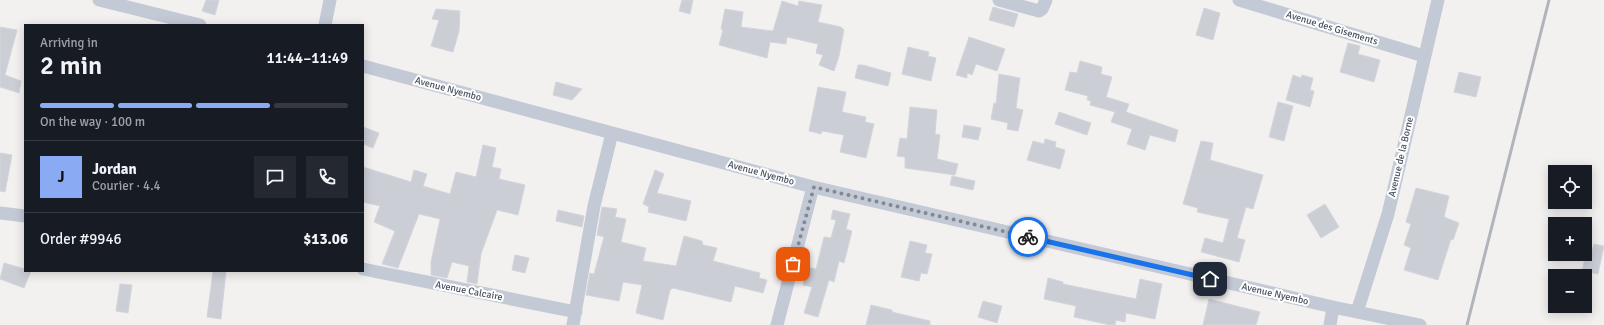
<!DOCTYPE html>
<html lang="en">
<head>
<meta charset="utf-8">
<style>
  :root { --surface:#171b24; --page:#242831; --text:#f1f3f6; --muted:#9ea1a6; --line:#363941; --accent:#8aabf4 }
  body { margin:0; font-family:Signika,sans-serif; background:var(--page); color:var(--text); height:100vh; display:flex; flex-direction:column; font-size:15px; white-space:nowrap }
  * { box-sizing:border-box; margin:0 }
  p { font-size:13px; color:var(--muted) }
  .icon { flex:none; width:22px; height:22px; fill:none; stroke:currentColor; stroke-width:2; stroke-linecap:round; stroke-linejoin:round }
  .map { position:relative; flex:1; overflow:hidden }
  .side { position:absolute; left:24px; top:24px; width:340px; height:248px; display:flex; flex-direction:column; background:var(--surface); border-radius:0px; box-shadow:0 2px 10px #0003 }
  .side>* { flex:none }
  .buttons { position:absolute; left:1548px; top:165px; display:grid; gap:8px }
  .buttons a { display:grid; place-items:center; width:44px; height:44px; border-radius:0px; background:var(--surface); box-shadow:0 2px 10px #0003; font-size:20px }
  .pin { position:absolute; display:grid; place-items:center; width:34px; height:34px; color:#fff; margin:-17px; border-radius:8px; box-shadow:0 2px 6px #0006 }
  .courier { position:absolute; display:grid; place-items:center; width:40px; height:40px; margin:-20px; border:3px solid #1a73e8; border-radius:50%; background:#fff; color:#222; box-shadow:0 1px 5px #0007 }
  .overview em { font-style:normal; font-weight:600 }
  .overview div { display:flex; flex-direction:column-reverse }
  .overview { display:flex; align-items:center; justify-content:space-between; height:68px; padding:0 16px }
  h1 { font-size:26px; font-weight:600; line-height:30px }
  .bar { display:grid; grid-template-columns:repeat(4,1fr); gap:6px 4px; align-content:center; height:48px; padding:0 16px }
  .bar i { height:5px; border-radius:3px; background:var(--line) }
  .bar .active { background:var(--accent) }
  .bar p { grid-column:span 4 }
  .line { display:flex; align-items:center; gap:10px; padding:0 16px; border-top:1px solid var(--line) }
  .line div { flex:1 }
  .round { display:grid; place-items:center; flex:none; width:42px; height:42px; border-radius:0px; background:var(--page) }
  .map>svg:first-child { display:block }
  .building { fill:#ccced6; stroke:#d4d5dc }
  .lines { fill:none; stroke-linecap:round; stroke-linejoin:round }
  .street { stroke:#c3cad6; stroke-width:13 }
  .rail { stroke:#b2b4bb; stroke-width:3 }
  .done { stroke:#838892; stroke-width:4; stroke-dasharray:0 7.2 }
  .route { stroke:#1a73e8; stroke-width:5 }
  .labels { text-anchor:middle; dominant-baseline:central; stroke-width:4; stroke-linejoin:round; paint-order:stroke }
  .street-label { font-size:10px; fill:#47505f; stroke:#fff }
</style>
</head>
<body>
<div class="map">
<svg width="1604" height="325" viewBox="0 0 1604 325">
  <rect width="100%" height="100%" fill="#f3f1f0"/>
  <path class="building" d="M206,0H219L215,15L202,11Z
    M682,0H693L690,14L679,11Z
    M782,1L798,6L799,1L822,5L818,22L841,27L844,30L839,56L834,71L819,65L823,55L816,53L818,44L787,37L786,44L770,42L767,58L719,45L723,30L721,29L725,9L743,12L741,27L773,31Z
    M993,7L1018,14L1014,27L989,20Z
    M1204,8L1220,13L1213,40L1196,35Z
    M436,9L460,11L459,31L453,52L431,46L439,20L432,19Z
    M0,27L17,30L5,75L21,81L19,93L0,87Z
    M969,37L1005,49L997,71L976,64L972,75L967,73V78L956,75Z
    M1348,43L1360,46L1358,54L1380,60L1374,82L1340,72Z
    M908,47L929,52L928,56L936,58L931,81L902,74Z
    M1080,61L1102,67L1101,74L1112,77L1106,97L1129,104L1126,112L1178,130L1175,142L1150,135L1145,150L1127,144L1132,129L1111,122L1115,112L1090,105L1091,101L1087,100L1088,96L1065,90L1070,72L1077,73Z
    M858,65H863L891,73L888,86L855,78Z
    M1459,72L1481,77L1476,97L1454,92Z
    M999,74L1020,78L1016,108L1023,110L1018,131L1007,129L1008,123L991,119L994,103L996,104Z
    M1293,75L1301,78L1302,75L1313,78L1310,90L1314,91L1310,107L1286,100Z
    M556,82L582,89L572,100L553,95Z
    M818,87L846,92L842,112L866,117L865,122L874,124L866,158L840,152L844,135L822,131L821,134L809,131Z
    M1278,102L1293,106L1284,141L1269,137Z
    M910,107L937,110L935,134L940,135L937,159L958,164L955,175L905,168V157L897,156L900,138L907,139Z
    M1059,112L1091,123L1087,135L1055,124Z
    M964,125L981,128L978,140L962,137Z
    M363,127L379,133L373,148L363,144Z
    M1045,139L1056,142L1055,147L1065,150L1060,169L1027,160L1033,141L1044,144Z
    M1201,141L1213,143L1210,160L1263,175L1253,209L1246,207L1237,238L1245,240L1239,262L1201,252L1205,238L1223,243L1229,219L1197,212L1198,208L1183,204Z
    M483,145L496,148L492,167L501,169L499,179L525,185L518,215L497,210L481,254L477,284L467,282L469,266L452,262L447,278L431,275V262L440,219L419,214L398,268L382,264L395,231L374,222L380,206L363,202V167L411,182L414,170L427,174L423,186L450,194L456,172L476,177Z
    M0,153L12,155L5,192L0,191Z
    M655,170L664,174L657,193L691,201L686,221L648,212L649,207L643,204Z
    M952,176L975,181L973,190L950,185Z
    M1416,188L1449,196L1444,217L1459,223L1453,240L1451,239L1438,280L1404,270L1411,248L1404,245L1411,224L1406,222Z
    M1325,204L1339,227L1321,238L1307,215Z
    M602,207L617,209L615,217L626,219L621,242L646,248L643,261L676,266L684,236L702,241L703,245L717,248L713,261L760,273L759,278L767,280L763,293L735,286L731,302L673,288L670,290L663,320L636,313L642,285L623,282L619,301L586,295L590,273L594,274L604,237L597,235Z
    M558,210L584,216L582,227L556,221Z
    M833,210L850,214L846,229L852,231L844,263L839,261L834,282L829,280L818,317L804,313L812,287L803,285L808,267L816,269L824,237L831,238L836,220L831,219Z
    M910,241L927,245L925,253L932,254L927,274L921,273L919,281L901,277Z
    M1594,244L1604,246L1598,274L1582,271L1587,250L1592,251Z
    M515,255L529,258L525,273L512,270Z
    M4,263L25,269V271H31L24,288L0,279Z
    M213,271H226L221,319L207,317Z
    M1048,278L1063,282V284L1136,299L1140,279L1162,284L1155,319L1126,313L1125,322L1116,320L1115,325H1110L1074,317L1076,306L1044,299Z
    M120,284L132,285L128,313L116,311Z
    M1209,299L1260,312L1256,325H1203Z
    M983,301L1002,306L997,323L978,317Z
    M871,305L892,310V312L930,321V325H866Z"/>
  <g class="lines">
    <path class="street" d="M99,0L200,25
      M999,0L1039,11L1042,9L1046,0
      M1239,0L1424,56
      M325,25L330,0
      M363,66L813,187L1333,307L1420,325
      M0,213L25,216
      M363,269L576,312
      M1357,312L1388,214L1438,0
      M573,325L594,206L612,133
      M777,325L813,187
      M1330,325L1333,307"/>
    <path class="rail" d="M1467,325L1549,0"/>
  </g>
  <g class="lines">
    <path class="done" d="M793,264L814,187L1028,237"/>
    <path class="route" d="M1028,237L1210,279"/>
  </g>
  <g class="labels">
    <g class="street-label">
      <text transform="translate(1332 28) rotate(17)">Avenue des Gisements</text>
      <text transform="translate(448 89) rotate(15)">Avenue Nyembo</text>
      <text transform="translate(1401 157) rotate(-77)">Avenue de la Borne</text>
      <text transform="translate(761 173) rotate(15)">Avenue Nyembo</text>
      <text transform="translate(469 291) rotate(11)">Avenue Calcaire</text>
      <text transform="translate(1275 294) rotate(13)">Avenue Nyembo</text>
    </g>
  </g>
</svg>
<div class="buttons">
<a><svg class="icon" aria-label="locate" viewBox="0 0 24 24"><circle cx="12" cy="12" r="6"/><path d="M12 2v4M12 18v4M2 12h4M18 12h4"/></svg></a>
<a>+</a>
<a>−</a>
</div>
<div class="pin" style="left:793px;top:264px;background:#ea580c"><svg class="icon" aria-label="bag" viewBox="0 0 24 24"><path d="M5 8h14l-1 12H6zM9 8a3 3 0 0 1 6 0"/></svg></div>
<div class="pin" style="left:1210px;top:279px;background:#1f2937"><svg class="icon" aria-label="home" viewBox="0 0 24 24"><path d="M3 11l9-7 9 7M6 9v11h12V9"/></svg></div>
<div class="courier" style="left:1028px;top:237px"><svg class="icon" aria-label="bike" viewBox="0 0 24 24"><circle cx="6" cy="16" r="4"/><circle cx="18" cy="16" r="4"/><path d="M6 16l4-8h5l3 8M10 8l3 8H6M13 5h3"/></svg></div>
<section class="side">
<div class="overview"><div><h1>2 min</h1><p>Arriving in</p></div><em>11:44–11:49</em></div>
<div class="bar"><i class="active"></i><i class="active"></i><i class="active"></i><i></i><p>On the way · 100 m</p></div>
<div class="line" style="height:72px"><b class="round" style="background:var(--accent);color:#111">J</b><div><b>Jordan</b><p>Courier · 4.4</p></div><a class="round"><svg class="icon" aria-label="chat" viewBox="0 0 24 24"><path d="M4 5h16v11H9l-5 4z"/></svg></a><a class="round"><svg class="icon" aria-label="phone" viewBox="0 0 24 24"><path d="M5 4h4l2 5-3 2q2 4 5 5l2-3 5 2v4C11 20 4 13 5 4z"/></svg></a></div>
<div class="line" style="height:52px"><div>Order #9946</div><b>$13.06</b></div>
</section>
</div>
</body>
</html>
